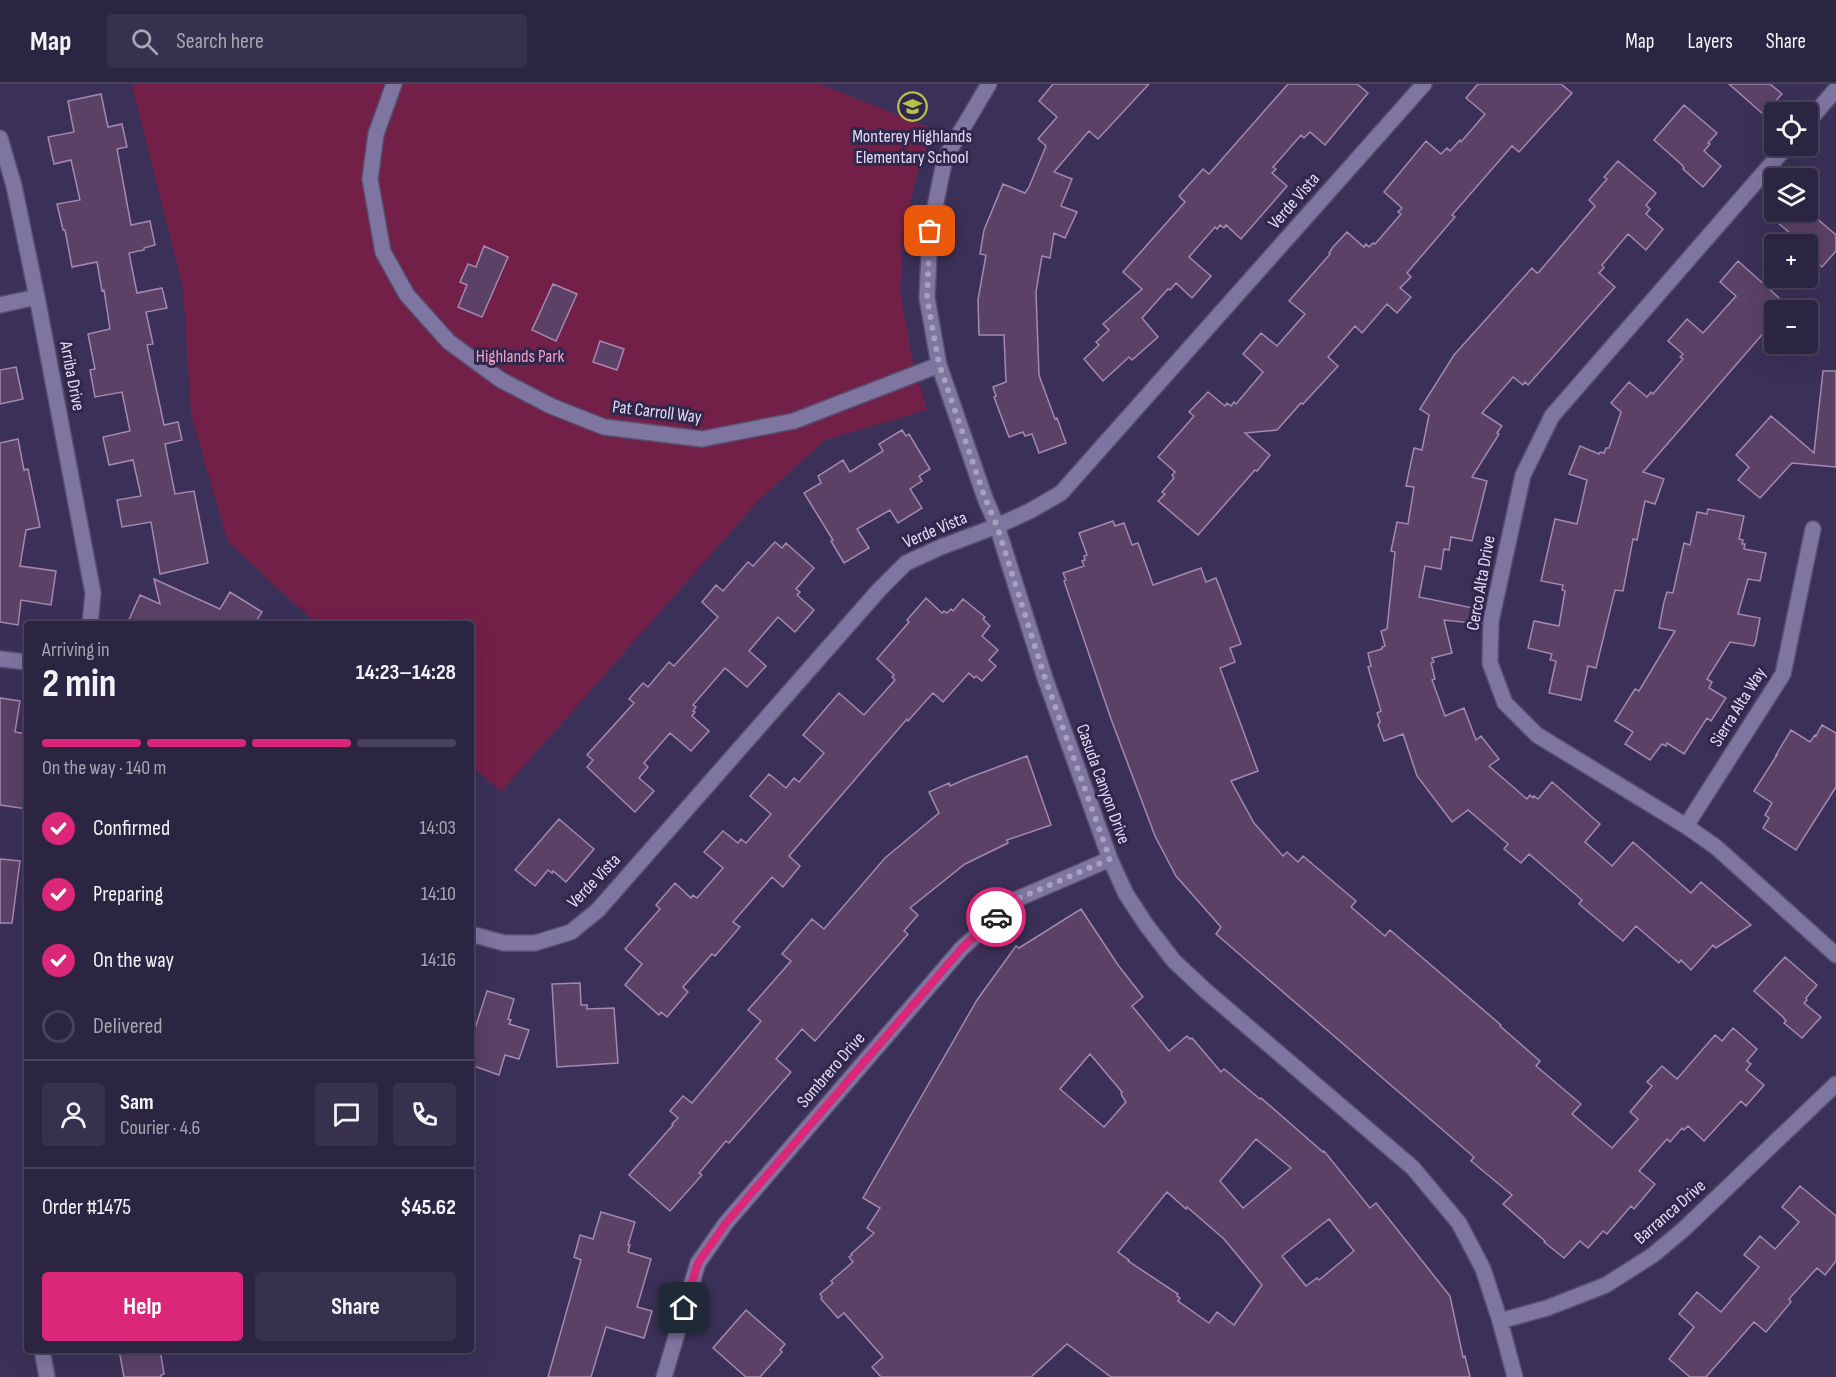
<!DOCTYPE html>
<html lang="en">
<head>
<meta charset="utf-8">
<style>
  :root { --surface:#2c2542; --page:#38314d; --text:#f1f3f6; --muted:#a6a5b2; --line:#48425b; --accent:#db2777 }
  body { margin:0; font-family:"Sofia Sans Condensed",sans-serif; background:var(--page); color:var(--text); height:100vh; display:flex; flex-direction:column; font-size:22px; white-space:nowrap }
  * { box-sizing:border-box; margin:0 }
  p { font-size:20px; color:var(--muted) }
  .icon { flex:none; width:33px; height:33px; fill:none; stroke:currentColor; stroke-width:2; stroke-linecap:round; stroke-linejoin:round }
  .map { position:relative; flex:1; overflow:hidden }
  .sheet { position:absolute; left:24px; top:537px; width:450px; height:732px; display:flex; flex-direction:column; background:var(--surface); border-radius:6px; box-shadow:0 6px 24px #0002,0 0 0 2px var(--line) }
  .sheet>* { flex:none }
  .fabs { position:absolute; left:1764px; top:18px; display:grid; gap:12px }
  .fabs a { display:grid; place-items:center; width:54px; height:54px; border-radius:6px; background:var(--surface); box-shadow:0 6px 24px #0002,0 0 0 2px var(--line); font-size:30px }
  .pin { position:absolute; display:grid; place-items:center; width:51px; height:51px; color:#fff; margin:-26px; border-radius:12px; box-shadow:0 3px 9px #0006 }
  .courier { position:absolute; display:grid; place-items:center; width:60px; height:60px; margin:-30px; border:4px solid #db2777; border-radius:50%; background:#fff; color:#222; box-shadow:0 2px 8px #0007 }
  .headline em { font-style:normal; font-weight:700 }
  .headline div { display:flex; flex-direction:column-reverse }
  .headline { display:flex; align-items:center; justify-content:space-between; height:102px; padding:0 18px }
  h1 { font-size:39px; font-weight:700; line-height:45px }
  .bar { display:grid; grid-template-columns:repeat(4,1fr); gap:9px 6px; align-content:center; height:72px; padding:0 18px }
  .bar i { height:8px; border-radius:4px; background:var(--line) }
  .bar .current { background:var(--accent) }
  .bar p { grid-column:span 4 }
  .line { display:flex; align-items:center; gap:15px; padding:0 18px; border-top:2px solid var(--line) }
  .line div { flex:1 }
  .round { display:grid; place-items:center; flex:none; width:63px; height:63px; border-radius:6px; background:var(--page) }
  ol { padding:0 18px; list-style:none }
  li { display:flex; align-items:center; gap:18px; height:66px }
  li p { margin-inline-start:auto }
  li .icon { padding:6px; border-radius:50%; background:var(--accent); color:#fff; stroke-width:4 }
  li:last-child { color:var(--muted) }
  li i { width:33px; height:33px; border:3px solid var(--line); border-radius:50% }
  .primary-button { display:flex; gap:12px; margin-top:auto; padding:12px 18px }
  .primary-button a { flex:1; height:69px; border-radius:6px; background:var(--accent); color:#fff; font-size:24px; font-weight:700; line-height:69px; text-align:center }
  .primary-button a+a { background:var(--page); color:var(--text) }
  header { display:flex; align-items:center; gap:36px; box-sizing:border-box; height:84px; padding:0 30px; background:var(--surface); border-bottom:2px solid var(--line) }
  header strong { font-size:28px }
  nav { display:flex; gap:33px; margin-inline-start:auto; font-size:21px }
  .search { width:420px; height:54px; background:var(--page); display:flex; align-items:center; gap:15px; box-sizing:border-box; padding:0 21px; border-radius:6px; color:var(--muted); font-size:22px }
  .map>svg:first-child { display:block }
  .green { fill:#732048 }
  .building { fill:#5b4166; stroke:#a488b1; stroke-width:1.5; fill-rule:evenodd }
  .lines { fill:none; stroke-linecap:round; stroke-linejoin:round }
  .minor-casing { stroke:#584e70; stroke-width:18 }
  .minor { stroke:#7f75a1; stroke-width:15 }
  .done { stroke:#a7a0be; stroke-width:6; stroke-dasharray:0 10.8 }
  .route { stroke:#db2777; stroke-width:8 }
  .labels { text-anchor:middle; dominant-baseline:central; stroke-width:6; stroke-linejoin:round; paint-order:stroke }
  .poi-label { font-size:18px; fill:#e1dcf5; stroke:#31264c }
  .street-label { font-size:18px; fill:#e1dcf5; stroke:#31264c }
  .park-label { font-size:18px; fill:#f8a0c3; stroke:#31264c }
</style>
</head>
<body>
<header>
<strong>Map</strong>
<div class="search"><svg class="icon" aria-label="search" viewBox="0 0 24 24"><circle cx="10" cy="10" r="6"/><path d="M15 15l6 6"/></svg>Search here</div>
<nav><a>Map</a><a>Layers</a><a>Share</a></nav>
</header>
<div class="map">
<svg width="1836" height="1293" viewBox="0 0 1836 1293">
  <rect width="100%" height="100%" fill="#3b3158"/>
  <path class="green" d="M136,0H820L935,46L921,76L903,146L900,208L912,274L927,326L825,356L758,417L501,708L471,681V540H317L228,458L191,330L183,203L132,2Z"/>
  <path class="building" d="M1053,0H1149L1098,55L1089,47L1054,88L1072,95L1061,122L1077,128L1065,154L1054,149L1050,174L1042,172L1036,208L1039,291L1055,335L1057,334L1066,359L1039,369L1032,350L1025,352L1023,348L1009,353L994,313L996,312L993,303L1006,298L1004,251H979L978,216L986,171L980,170L984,146L1003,100L1025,109L1029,103L1046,62L1038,55L1057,33L1039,17Z
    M1288,0H1357L1368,9L1325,61L1310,48L1304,54L1301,51L1273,83L1276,85L1272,89L1287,102L1241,155L1226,141L1224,144L1220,141L1217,145L1215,143L1189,173L1211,192L1192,214L1176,199L1170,206L1168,205L1142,234L1158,253L1132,276L1129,273L1103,297L1084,275L1099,261L1096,258L1109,246L1103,240L1142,205L1123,188L1185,118L1179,112L1203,85L1209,90Z
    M1478,0H1561L1572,9L1519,68L1512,62L1452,131L1455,133L1407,189L1411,193L1400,204L1411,213L1397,229L1387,220L1362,249L1355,242L1328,273L1338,282L1303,320L1301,319L1277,346L1245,349L1270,371L1257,387L1255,386L1198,451L1158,417L1165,410L1162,408L1174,394L1172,391L1175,388L1158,373L1194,332L1189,328L1208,308L1225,322L1227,319L1231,322L1234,318L1236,320L1263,288L1243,270L1261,249L1277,262L1305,230L1289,217L1330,170L1329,169L1333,163L1347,148L1364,163L1366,160L1369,163L1373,159L1375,160L1401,130L1398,128L1402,124L1384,108L1426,57L1441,70L1447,64L1450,67L1460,56L1461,58L1485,30L1466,14Z
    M1729,0H1770L1782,10L1763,30Z
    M101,10L108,43L122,40L127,63L117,65L131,141L150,137L155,161L144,164V166L129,169L137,209L162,204L167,224L146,228L153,260L147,261L164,341L178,338L182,356L165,360L175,410L194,407L208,479L160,490L151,438L122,443L117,416L141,412L133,376L109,381L103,353L130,347L122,308L95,313L90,286L95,285L88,250L110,245L104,206L102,207L97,178L72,183L65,146H63L57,120L80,116L71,76L54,80L48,53L74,48L68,17Z
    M1684,21L1717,49L1708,59L1710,60L1704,67L1721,82L1703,103L1683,85L1684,84L1682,81L1654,56Z
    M1618,77L1656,109L1646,121L1650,125L1646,130L1663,145L1646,166L1628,150L1602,181L1604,184L1599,189L1615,203L1528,301L1525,298L1523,301L1513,293L1482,329L1502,342L1497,349L1499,350L1472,393L1487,397L1472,457L1451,453L1449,466L1444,465L1441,485L1425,482L1419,513L1483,526L1481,540L1444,536L1452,569L1432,574L1434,578L1431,579L1435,595L1432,596L1445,632L1464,624L1476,656L1481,652L1499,675L1489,682L1527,715L1530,711L1533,714L1534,712L1538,715L1552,698L1558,703L1600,740L1585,758L1612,782L1633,758L1691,809L1701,798L1751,841L1716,864L1713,861L1691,886L1681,876L1679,879L1636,842L1623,857L1579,820L1582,816L1529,770L1521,779L1504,765L1508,760L1468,726L1452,738L1417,692L1403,650L1384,657L1378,641L1380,638L1377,629L1381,627L1368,583L1371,582L1368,569L1382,565V563L1385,562L1381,547L1387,545L1395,468L1391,467L1397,438L1408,440L1414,403L1406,402L1414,364L1422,366L1429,331L1420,325L1454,271L1532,184L1537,189L1539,188L1595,122L1589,116L1607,95L1604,93Z
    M1765,128H1809L1836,151V167L1822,183L1808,171V160H1780L1790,149Z
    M484,162L508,173L482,233L458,223L467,201L460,198L468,180L476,183Z
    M1738,177L1788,222L1784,226H1774V237L1643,388L1664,395L1655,420L1645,417L1637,456L1633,455L1623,507L1615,506L1596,584L1588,582L1581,616L1549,609L1556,577L1550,576L1552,570L1528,564L1534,537L1559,542L1565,507L1562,506L1563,501L1541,497L1555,435L1577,440L1587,396L1569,390L1580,362L1599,370L1600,368L1604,369L1606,364H1609L1621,328L1611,319L1629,298L1647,313L1651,308L1653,310L1683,275L1680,273L1683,270L1668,257L1687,235L1703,249L1736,212L1720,198Z
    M553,200L577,210L556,257L532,246Z
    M600,257L624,265L617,286L593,278Z
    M16,283L23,315L0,320V286Z
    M1823,287H1836V383L1792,379L1760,414L1738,396L1749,383L1736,371L1771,332L1814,369Z
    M902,346L906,352L909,350L930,385L919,392L922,397L910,405L922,424L898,439L890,426L857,445L869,464L844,479L831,457L833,456L804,409L821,399L818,392L843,376L850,388L883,367L879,360Z
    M18,355L24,386L28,385L40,443L26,446L20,482L56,487L51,521L21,516L18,541L0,538V359Z
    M1708,425L1744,432L1739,455L1743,456L1742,460H1745L1744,465L1766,469L1760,497L1748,495L1738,530L1760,534L1756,556L1754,562L1730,558L1707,595L1712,598L1709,604L1726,614L1711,637L1707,634L1684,670L1667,659L1666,662L1662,660L1650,676L1625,660L1633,648L1615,637L1635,605L1639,607L1675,547L1659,544L1664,518L1667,508L1673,509L1684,459L1690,461L1697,428L1707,430Z
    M1113,437L1115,442L1124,439L1132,461L1138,459L1153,501L1201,484L1206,498L1216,494L1241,560L1230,564L1235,578L1220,584L1258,687L1231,697L1254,739L1283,772L1287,768L1298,778L1303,772L1356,817L1351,823L1385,852L1390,846L1501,941L1500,942L1540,977L1536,982L1581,1020L1572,1030L1612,1064L1638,1035L1630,1028L1652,1002L1647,998L1662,982L1677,995L1715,951L1722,957L1733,944L1757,965L1747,977L1751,980L1746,986L1764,1001L1746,1022L1741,1017L1704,1057L1688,1042L1684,1046L1682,1044L1670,1058L1667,1055L1639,1087L1655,1100L1634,1125L1631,1122L1607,1150L1603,1147L1588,1164L1580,1157L1564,1174L1544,1158L1545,1157L1503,1120L1512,1111L1471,1077L1474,1073L1216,850L1221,843L1176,792L1155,752L1111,635L1064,497L1066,496L1063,489L1084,482L1082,477L1085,476L1084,472L1087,471L1079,449Z
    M775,458L782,464L786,459L814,484L796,505L800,508L797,511L814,526L795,548L778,533L749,567L766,582L747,603L725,584L693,621L696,623L693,627L695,628L692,632L709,647L691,667L670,649L644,679L648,683L639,694L654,707L635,728L587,683L593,676L587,671L634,619L629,615L643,599L648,603L669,578L674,582L718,533L702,518L716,501L723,507L748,478L753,482Z
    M154,495L220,525L230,508L262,528L254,540H127L140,511L160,520Z
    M926,514L942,529L944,527L947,529L951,525L953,527L963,515L985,533L983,535L990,542L982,552L998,566L989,576L996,582L982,597L976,592L974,594L969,589L943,618L933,609L908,637L907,635L789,772L800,782L783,803L772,793L733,838L740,843L715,872L712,870L683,903L688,908L667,933L661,928L659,931L625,901L642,880L625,865L660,825L656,821L675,799L691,814L693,811L697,814L723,784L704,768L723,747L738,759L741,755L746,759L771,730L750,712L769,690L786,704L794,694L799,698L824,669L803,651L839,609L864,631L895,596L892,593L894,591L877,575L909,538L907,536Z
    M0,614L20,617L15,648L27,650V725L0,721Z
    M1822,641L1836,649V703L1796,766L1763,744L1769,734L1765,731L1772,719L1754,707L1777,671H1776L1791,646L1810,658L1815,651L1816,652Z
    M1027,672L1051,741L1007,756L1008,759L965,780L910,824L918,831L904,847L908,850L815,957L802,945L776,975L791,988L729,1059L726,1057L699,1089L702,1091L670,1127L629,1091L673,1041L672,1040L678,1034L670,1027L683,1012L692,1019L761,937L748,926L791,877L782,870L812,835L824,845L885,774L939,729L929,708L949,699L950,702L968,694Z
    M559,735L594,765L566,798L553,787L552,789L548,786L535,802L515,786Z
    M0,775L20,777L12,839H0Z
    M1081,825L1118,881L1143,913L1132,922L1169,967L1187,952L1190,955L1192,954L1221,988L1224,985L1260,1015L1261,1014L1323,1068L1324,1067L1370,1124L1376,1119L1388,1134L1450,1212L1463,1273L1465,1272L1470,1293H1111L1067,1260L1031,1293H881L872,1283L883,1273L844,1229L838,1234L821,1215L822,1213L820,1210L833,1199L831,1197L853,1178L849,1173L852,1171L851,1170L874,1149L867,1144L880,1124L863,1114L977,916L1016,862L1019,864ZM1090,970L1122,1008L1121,1009L1122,1012L1126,1018L1104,1043L1060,1005ZM1256,1055L1291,1084L1243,1124L1220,1097ZM1167,1108L1186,1125L1187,1123L1224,1155L1262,1201L1234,1241L1217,1228L1209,1239L1178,1217L1180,1214L1177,1212L1178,1210L1128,1177L1129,1176L1118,1168ZM1329,1135L1354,1167L1319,1196L1317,1194L1306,1202L1282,1172Z
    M1785,873L1817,901L1806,914L1807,916L1804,919L1821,933L1802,954L1784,939L1786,937L1783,933L1754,907Z
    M580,899L581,921H587V925L614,924L618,979L557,983L552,900Z
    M487,907L514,915L508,935L511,936L509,940L529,946L519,975L505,971L499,991L471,981V957Z
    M1800,1102L1836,1132V1177L1825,1191L1817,1184L1789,1215L1791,1218L1766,1248L1754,1238L1706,1293H1690L1669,1275L1694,1243L1679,1230L1697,1208L1721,1228L1759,1183L1744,1171L1760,1152L1775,1165L1799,1138L1782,1123Z
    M601,1128L635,1138L628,1161H630L628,1168L651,1175L637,1223L652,1227L644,1254L606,1243L591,1293H548L581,1176L574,1173L580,1151L593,1155Z
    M746,1226L785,1260L780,1266L782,1268L760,1293H746L713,1264Z
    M119,1266H160L164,1290L161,1291V1293H124Z"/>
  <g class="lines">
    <defs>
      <path id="minor" d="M394,0L376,50L370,95L383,168L407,211L449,258L501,296L551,322L604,343L702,355L794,337L939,281
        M989,0L945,74L930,147L927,214L939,281L985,414L997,442L1045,594L1110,775L1126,810L1147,842L1174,877L1206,907L1413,1084L1459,1139L1483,1185L1500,1237L1515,1293
        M1808,38L1836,5
        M0,54L14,102L37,213L93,509L90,540
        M1787,62L1552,332L1523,391L1491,537L1490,579L1505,619L1537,651L1686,742L1716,763L1836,871
        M0,221L37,213
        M0,575L27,578
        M1686,742L1783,590L1813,445
        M471,850L504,859H535L571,848L598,826L879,506L906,479L941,463L997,442L1030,427L1061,409L1424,0
        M1500,1237L1547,1224L1606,1201L1653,1171L1684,1145L1836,1000
        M42,1266L47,1293
        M664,1293L698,1179L726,1139L962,864L1017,815L1110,775"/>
    </defs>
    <use href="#minor" class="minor-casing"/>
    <use href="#minor" class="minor"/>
  </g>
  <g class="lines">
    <path class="done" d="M930,147L927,214L939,280L985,414L997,442L1045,594L1110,775L1017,815L996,833"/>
    <path class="route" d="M684,1224L698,1179L726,1139L962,864L996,833"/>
  </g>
  <defs>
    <symbol id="school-ring" viewBox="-11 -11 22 22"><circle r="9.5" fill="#31264c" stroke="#b5c249" stroke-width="1.5"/><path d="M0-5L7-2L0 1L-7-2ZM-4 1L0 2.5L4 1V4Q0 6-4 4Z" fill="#b5c249"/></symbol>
  </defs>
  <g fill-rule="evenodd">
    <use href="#school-ring" x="896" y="6" width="33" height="33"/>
  </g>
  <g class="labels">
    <g class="poi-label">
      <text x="912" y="52">Monterey Highlands<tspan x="912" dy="21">Elementary School</tspan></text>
    </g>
    <g class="street-label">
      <text transform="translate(1294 117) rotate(-49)">Verde Vista</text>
      <text transform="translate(72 292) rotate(79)">Arriba Drive</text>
      <text transform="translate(657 328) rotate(7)">Pat Carroll Way</text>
      <text transform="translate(935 446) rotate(-23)">Verde Vista</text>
      <text transform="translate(1481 499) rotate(-80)">Cerco Alta Drive</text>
      <text transform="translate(1738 623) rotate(-58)">Sierra Alta Way</text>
      <text transform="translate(1103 700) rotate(70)">Casuda Canyon Drive</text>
      <text transform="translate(594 797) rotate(-46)">Verde Vista</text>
      <text transform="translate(831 986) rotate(-49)">Sombrero Drive</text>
      <text transform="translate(1670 1128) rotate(-41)">Barranca Drive</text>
    </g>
    <g class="park-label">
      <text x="520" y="272">Highlands Park</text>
    </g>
  </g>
</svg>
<div class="fabs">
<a><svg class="icon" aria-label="locate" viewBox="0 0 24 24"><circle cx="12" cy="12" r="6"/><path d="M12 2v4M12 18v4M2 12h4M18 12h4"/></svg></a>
<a><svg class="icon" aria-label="layers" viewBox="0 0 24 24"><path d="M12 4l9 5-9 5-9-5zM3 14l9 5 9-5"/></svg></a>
<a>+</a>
<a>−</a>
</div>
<div class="pin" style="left:930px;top:147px;background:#ea580c"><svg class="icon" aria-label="bag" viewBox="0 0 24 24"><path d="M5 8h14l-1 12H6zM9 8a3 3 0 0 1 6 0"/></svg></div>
<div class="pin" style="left:684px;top:1224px;background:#1f2937"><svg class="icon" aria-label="home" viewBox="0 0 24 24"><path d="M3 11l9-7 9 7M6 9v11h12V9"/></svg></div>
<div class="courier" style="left:996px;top:833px"><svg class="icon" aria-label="car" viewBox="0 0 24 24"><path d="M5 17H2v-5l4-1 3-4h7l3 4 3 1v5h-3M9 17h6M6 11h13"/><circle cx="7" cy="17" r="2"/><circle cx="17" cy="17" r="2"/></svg></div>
<section class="sheet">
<div class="headline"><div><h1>2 min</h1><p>Arriving in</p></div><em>14:23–14:28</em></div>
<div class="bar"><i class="current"></i><i class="current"></i><i class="current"></i><i></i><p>On the way · 140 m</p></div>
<ol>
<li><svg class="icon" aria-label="check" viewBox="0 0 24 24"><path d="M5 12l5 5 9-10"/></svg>Confirmed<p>14:03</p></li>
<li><svg class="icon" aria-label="check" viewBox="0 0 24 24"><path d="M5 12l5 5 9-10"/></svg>Preparing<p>14:10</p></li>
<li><svg class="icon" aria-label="check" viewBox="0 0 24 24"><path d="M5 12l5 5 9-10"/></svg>On the way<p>14:16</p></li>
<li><i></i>Delivered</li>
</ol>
<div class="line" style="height:108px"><a class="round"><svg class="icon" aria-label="person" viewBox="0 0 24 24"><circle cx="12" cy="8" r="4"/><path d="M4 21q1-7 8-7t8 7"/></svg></a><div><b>Sam</b><p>Courier · 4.6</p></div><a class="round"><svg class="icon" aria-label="chat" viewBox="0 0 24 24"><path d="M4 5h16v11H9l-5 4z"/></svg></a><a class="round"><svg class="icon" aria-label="phone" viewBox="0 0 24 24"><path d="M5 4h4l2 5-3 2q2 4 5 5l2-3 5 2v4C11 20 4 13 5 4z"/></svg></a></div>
<div class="line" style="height:78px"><div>Order #1475</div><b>$45.62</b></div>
<div class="primary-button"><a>Help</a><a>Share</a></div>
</section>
</div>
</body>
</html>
